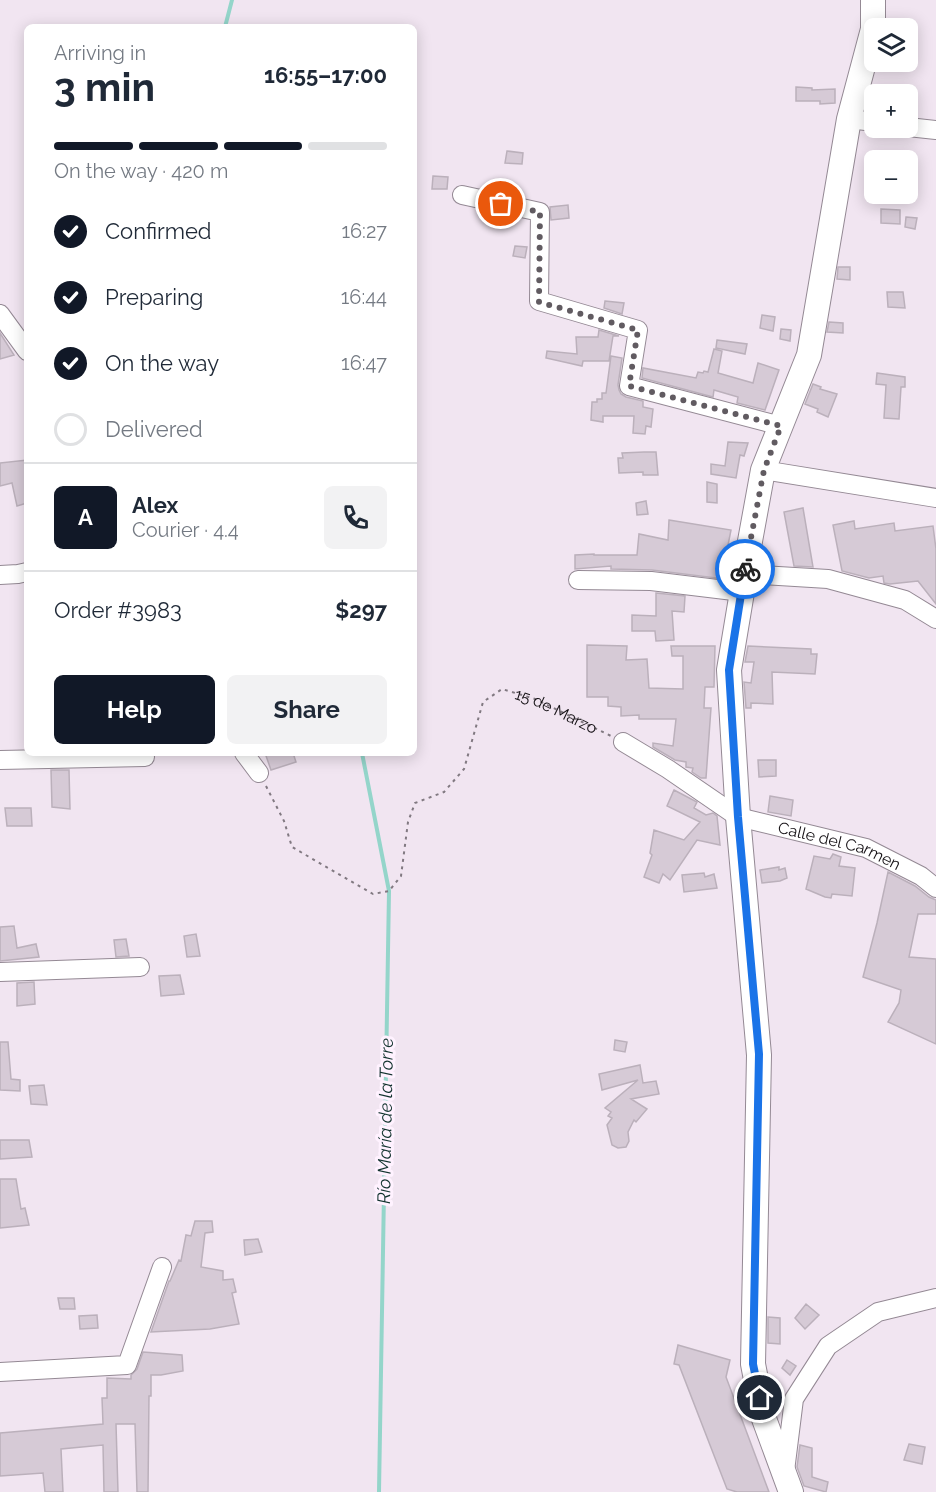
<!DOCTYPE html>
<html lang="en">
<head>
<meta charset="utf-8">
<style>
  :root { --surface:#fff; --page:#f2f2f3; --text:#1f2937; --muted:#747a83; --line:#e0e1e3; --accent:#111827 }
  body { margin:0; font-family:Raleway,sans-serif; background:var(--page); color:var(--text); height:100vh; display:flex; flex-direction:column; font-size:22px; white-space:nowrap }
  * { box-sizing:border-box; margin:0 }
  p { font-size:20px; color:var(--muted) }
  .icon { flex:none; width:33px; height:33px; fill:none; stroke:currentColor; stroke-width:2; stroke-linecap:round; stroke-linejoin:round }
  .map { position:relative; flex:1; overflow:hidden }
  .panel { position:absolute; left:24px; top:24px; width:393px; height:732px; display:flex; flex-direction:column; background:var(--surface); border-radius:9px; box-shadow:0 3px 15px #0003 }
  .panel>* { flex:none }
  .buttons { position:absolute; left:864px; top:18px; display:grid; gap:12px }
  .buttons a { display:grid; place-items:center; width:54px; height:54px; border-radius:9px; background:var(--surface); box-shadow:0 3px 15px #0003; font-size:30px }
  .pin { position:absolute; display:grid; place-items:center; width:51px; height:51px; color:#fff; margin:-26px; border:3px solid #fff; border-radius:50%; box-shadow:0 2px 6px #0007 }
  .courier { position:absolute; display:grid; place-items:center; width:60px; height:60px; margin:-30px; border:4px solid #1a73e8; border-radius:50%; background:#fff; color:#222; box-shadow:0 2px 8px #0007 }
  .overview em { font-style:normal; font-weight:700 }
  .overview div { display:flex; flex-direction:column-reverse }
  .overview { display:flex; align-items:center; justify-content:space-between; height:102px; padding:0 30px }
  h1 { font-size:39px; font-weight:700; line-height:45px }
  .bar { display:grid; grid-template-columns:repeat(4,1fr); gap:9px 6px; align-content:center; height:72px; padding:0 30px }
  .bar i { height:8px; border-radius:4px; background:var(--line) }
  .bar .current { background:var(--accent) }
  .bar p { grid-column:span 4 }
  .line { display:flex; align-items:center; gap:15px; padding:0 30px; border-top:2px solid var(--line) }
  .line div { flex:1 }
  .round { display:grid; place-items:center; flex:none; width:63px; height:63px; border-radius:9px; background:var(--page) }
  ol { padding:0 30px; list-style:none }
  li { display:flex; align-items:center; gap:18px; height:66px }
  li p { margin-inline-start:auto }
  li .icon { padding:6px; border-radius:50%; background:var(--accent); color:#fff; stroke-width:4 }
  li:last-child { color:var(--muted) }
  li i { width:33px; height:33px; border:3px solid var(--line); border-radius:50% }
  .action { display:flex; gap:12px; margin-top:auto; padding:12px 30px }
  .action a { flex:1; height:69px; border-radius:9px; background:var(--accent); color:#fff; font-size:24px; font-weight:700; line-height:69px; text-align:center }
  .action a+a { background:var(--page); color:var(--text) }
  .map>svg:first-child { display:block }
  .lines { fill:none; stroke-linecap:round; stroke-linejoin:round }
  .stream { stroke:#94d5ca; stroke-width:4 }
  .building { fill:#d6cad6; stroke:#bbb0bb; stroke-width:1.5 }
  .minor-casing { stroke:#948994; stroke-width:20 }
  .major-casing { stroke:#948994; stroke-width:26 }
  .path { stroke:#817981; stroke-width:2; stroke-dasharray:3 4.5; stroke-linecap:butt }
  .minor { stroke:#fff; stroke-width:18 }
  .major { stroke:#fff; stroke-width:24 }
  .done { stroke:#615b61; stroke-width:6; stroke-dasharray:0 10.8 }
  .route { stroke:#1a73e8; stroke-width:8 }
  .labels { text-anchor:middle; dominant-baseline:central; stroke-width:6; stroke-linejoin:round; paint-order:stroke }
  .street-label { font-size:16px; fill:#141014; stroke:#fff2ff }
  .water-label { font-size:18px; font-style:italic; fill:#12332e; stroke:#fff2ff }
</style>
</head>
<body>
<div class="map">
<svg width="936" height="1492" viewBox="0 0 936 1492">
  <rect width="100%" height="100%" fill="#f1e5f1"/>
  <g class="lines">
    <path class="stream" d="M225,27L232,0
      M362,753L389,891L379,1492"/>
  </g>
  <path class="building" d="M796,87L812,88V90L835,89V103L820,104V101H796Z
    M507,151L523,153L522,164L505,163Z
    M433,176L448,177L447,189H432Z
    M568,205L569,218L551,220L550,207Z
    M881,209L900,210V224L881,223Z
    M906,217L917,218L915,229L905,227Z
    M515,246L527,247L525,258L513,256Z
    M838,267H850V280L837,279Z
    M887,292H903L905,308L888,307Z
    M605,301L624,303L622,314L604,308Z
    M762,315L775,317L773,331L760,328Z
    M829,322L843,323V333L827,332Z
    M781,329L791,330L790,341L780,339Z
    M599,330L619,336H613L609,361H583L582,366L546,358L547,351L577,354L576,337H598Z
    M0,333L14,355L0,359Z
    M717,340L747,344L745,354L716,348Z
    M714,349L722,351L718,373L753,383L758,363L779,370L765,410L737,403L738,397L714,390L713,397L642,378L643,368L696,378L698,372L703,373L704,371L708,372Z
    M611,356L622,358L618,385L619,390L621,394L626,397L643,401V407L653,409L651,427L646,426L645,434L633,433L634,416H603V422L591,420L592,402H597V399H602V393H606Z
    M877,373L905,377V387H901L899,419L884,418L886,385L876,384Z
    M813,384L821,387L820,389L837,394L828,417L817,412L818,409L805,404Z
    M728,442L748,443L744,456L740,455L736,478L711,474V464L725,466Z
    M644,452H656L658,475H643V472L619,473L618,458H623L622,453Z
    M27,460V503L17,506L12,483L0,486V463Z
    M707,482L717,484V503L707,502Z
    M646,501L648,514L637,515L636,503Z
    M803,508L813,567L794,566L784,512Z
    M669,520L731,530L723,570H725L724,579L652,570L611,569V566L575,569V555L594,554V555H637L639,534L668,540Z
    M854,521L855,529L894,523L895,531L933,526L936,549V604L918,581L890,584L884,583L883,576L869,578L842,571L833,525Z
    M656,593L685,596L684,612L672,611L674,640L656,641L655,631H632V615L656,616Z
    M587,645L627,646L626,660L647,659L649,688L683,689V656H672L671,646H715L714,687H705L704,708H711L706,778H701L692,772L693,768L686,767V762L675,760L653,747V743L673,746L676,719H639V715L621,716V707L608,706V697H587Z
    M748,646L811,649V654H817L815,674L772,672L773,704L751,703V708H746L744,682L751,683L754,662H745Z
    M265,753H293L296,762L271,770Z
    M758,760H776V776L759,777Z
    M51,770H69L70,809L52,807Z
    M674,790L697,802L694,808L706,815L713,813L717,816L720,845L697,840L670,880L663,874L659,883L644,877L652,855L650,853L654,830L684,840L700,822L667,806Z
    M770,796L793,800L791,816L768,812Z
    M5,808H31L32,826H7Z
    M833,854L841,857L839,866L855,868L852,896L832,894L831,898L825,897L806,889L814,856L830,859Z
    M779,867V870L785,868L787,878L780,881L762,883L760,870Z
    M888,872L915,886L929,897L936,900V914H918L909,957L936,959V1044L888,1022L899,1003L901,990L863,977L877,923Z
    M704,873L705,877L714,874L717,888L684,892L682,875Z
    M14,926L17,948L36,944L39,957L0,961V927Z
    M196,934L200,956L187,957L184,936Z
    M126,939L129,956L116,957L114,940Z
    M180,975L184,994L161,996L159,976Z
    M34,982L35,1004L17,1006V983Z
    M615,1040L627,1042L625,1052L614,1050Z
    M0,1042H8L11,1079L20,1080V1091L0,1090Z
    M640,1065L643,1083L656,1081L659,1094L631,1099L647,1109L636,1122L634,1120L628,1132L629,1141L626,1147L618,1148L612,1145L607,1125L612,1118L608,1116L611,1112L605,1108L638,1080L602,1090L599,1074Z
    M44,1085L47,1105L31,1104L29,1086Z
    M0,1140H29L32,1157L0,1159Z
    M0,1179H16L21,1209L25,1208L29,1225L0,1228Z
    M195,1221H212L213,1232L205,1233L201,1267L223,1271V1280L233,1279L236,1292L232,1293L239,1324L210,1329L151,1332L169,1281H170L179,1260L181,1261L186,1235L191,1236Z
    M258,1239L262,1252L245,1255L244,1240Z
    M58,1298H74L75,1309H60Z
    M806,1304L819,1315L805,1329L795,1318Z
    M97,1315L98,1328L80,1329L79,1316Z
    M768,1317L780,1318V1344L768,1343Z
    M678,1345L730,1360L726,1377L769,1492H737L727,1489L679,1365L674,1364Z
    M143,1352L182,1355L183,1371L161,1375H151V1396H149L148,1492H137L135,1424H116L118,1492H104L103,1445L61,1449L63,1492H45L43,1473L0,1476V1433L103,1424L102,1398H107V1378L131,1379V1375L137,1369Z
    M787,1360L796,1366L790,1375L782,1368Z
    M909,1444L925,1447L922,1464L904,1460Z
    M800,1445L812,1448V1477L828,1482L826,1492L804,1486L797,1467Z"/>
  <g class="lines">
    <defs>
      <g id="minor">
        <path d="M849,119L874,122"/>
        <path d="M908,127L936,130"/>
        <path d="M462,195L540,212L539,301L638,330L629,386L781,426"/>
        <path d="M0,314L27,351"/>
        <path d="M763,470L936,498"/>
        <path d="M744,574L828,579L905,600L936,619"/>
        <path d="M0,575L18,574L27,572"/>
        <path d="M578,580L651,581L742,592"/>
        <path id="s2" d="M623,742L668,769L738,817L866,848L921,876L936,888"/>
        <path d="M244,753L259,773"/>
        <path d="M0,760L145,757"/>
        <path d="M0,972L140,967"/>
        <path d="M0,1372L127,1365L162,1267"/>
        <path d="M785,1471L794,1399L828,1346L878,1312L936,1298"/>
      </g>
      <path id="major" d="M791,1492L763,1416L753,1364L759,1055L738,817L729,670L742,592L744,574L763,470L809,355L849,119L873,29V0"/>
    </defs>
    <use href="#minor" class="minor-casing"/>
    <use href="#major" class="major-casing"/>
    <path class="path" id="s1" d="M266,786L284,821L292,847L373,894L389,891L401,876L408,822L415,803L444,792L464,769L483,702L502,689L535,699L611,736"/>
    <use href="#minor" class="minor"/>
    <use href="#major" class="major"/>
  </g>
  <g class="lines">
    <path class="done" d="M501,204L540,212L539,302L638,330L629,386L781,426L764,470L745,569"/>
    <path class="route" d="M745,569L729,670L738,817L759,1054L753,1364L760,1398"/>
  </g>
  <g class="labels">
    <g class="street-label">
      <text stroke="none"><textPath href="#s1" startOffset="483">15 de Marzo</textPath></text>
      <text stroke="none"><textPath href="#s2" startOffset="243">Calle del Carmen</textPath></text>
    </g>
    <g class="water-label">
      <text transform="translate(385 1121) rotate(-89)">Río María de la Torre</text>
    </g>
  </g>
</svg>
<div class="buttons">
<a><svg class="icon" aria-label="layers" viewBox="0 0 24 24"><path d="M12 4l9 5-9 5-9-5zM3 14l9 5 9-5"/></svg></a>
<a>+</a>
<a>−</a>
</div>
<div class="pin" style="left:501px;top:204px;background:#ea580c"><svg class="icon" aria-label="bag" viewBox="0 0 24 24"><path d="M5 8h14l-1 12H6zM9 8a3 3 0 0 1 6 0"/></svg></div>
<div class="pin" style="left:760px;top:1398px;background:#1f2937"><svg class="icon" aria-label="home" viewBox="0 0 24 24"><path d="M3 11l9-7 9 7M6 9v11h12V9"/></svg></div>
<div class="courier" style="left:745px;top:569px"><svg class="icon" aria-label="bike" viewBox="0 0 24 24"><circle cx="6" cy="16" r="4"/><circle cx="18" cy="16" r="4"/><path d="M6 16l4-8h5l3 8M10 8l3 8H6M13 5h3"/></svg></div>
<section class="panel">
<div class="overview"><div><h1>3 min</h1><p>Arriving in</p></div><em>16:55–17:00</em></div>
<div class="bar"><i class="current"></i><i class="current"></i><i class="current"></i><i></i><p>On the way · 420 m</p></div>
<ol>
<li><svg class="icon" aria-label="check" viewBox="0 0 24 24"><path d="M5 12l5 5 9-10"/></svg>Confirmed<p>16:27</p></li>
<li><svg class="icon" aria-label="check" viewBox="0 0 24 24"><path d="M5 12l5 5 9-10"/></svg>Preparing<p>16:44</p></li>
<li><svg class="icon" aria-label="check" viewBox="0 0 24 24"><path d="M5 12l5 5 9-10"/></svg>On the way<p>16:47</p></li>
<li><i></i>Delivered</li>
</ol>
<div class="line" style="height:108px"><b class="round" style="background:var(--accent);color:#fff">A</b><div><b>Alex</b><p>Courier · 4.4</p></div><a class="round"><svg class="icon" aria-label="phone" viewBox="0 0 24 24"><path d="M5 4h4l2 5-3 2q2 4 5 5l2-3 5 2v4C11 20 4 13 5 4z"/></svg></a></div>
<div class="line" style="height:78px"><div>Order #3983</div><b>$297</b></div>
<div class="action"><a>Help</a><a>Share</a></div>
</section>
</div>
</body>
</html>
